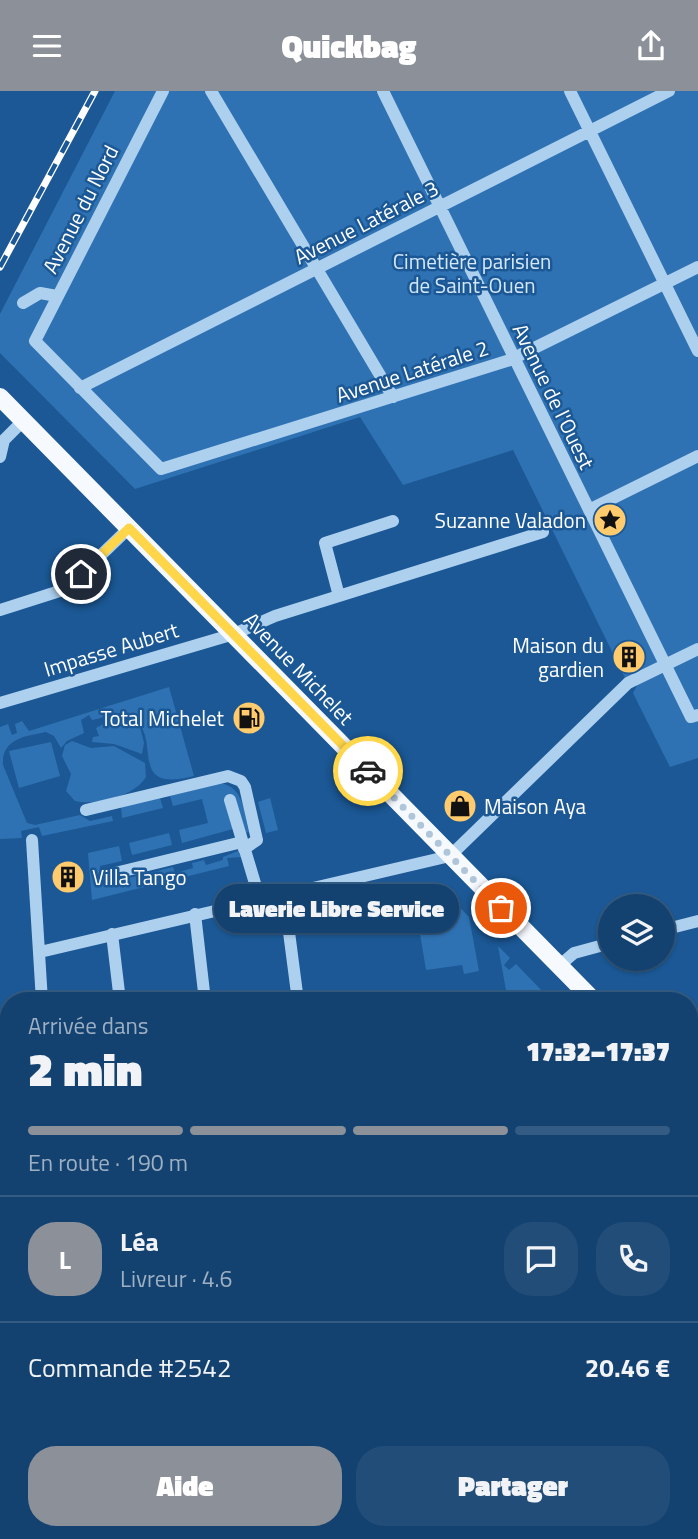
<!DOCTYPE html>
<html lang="fr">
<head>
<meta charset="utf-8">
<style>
  :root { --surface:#144270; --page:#214d78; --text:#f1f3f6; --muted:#9db0c3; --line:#335b83; --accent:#8c9099 }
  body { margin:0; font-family:"Titillium Web",sans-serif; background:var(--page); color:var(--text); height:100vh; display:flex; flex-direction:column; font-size:26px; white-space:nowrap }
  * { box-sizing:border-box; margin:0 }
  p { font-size:23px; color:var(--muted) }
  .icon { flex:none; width:38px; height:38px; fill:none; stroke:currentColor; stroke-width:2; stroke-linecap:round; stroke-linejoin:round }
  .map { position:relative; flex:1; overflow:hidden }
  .sheet { position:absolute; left:0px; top:901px; width:698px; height:548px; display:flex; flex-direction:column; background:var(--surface); border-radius:28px 28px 0 0; box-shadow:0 2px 5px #0004,0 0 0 2px var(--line) }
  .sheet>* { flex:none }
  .buttons { position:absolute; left:598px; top:803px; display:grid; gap:14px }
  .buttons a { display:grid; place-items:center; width:77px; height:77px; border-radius:50%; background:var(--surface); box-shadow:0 2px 5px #0004,0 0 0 2px var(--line); font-size:35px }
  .pin { position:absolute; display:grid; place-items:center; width:60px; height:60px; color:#fff; margin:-30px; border:4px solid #fff; border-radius:50%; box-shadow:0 2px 7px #0007 }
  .courier { position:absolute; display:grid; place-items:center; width:70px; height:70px; margin:-35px; border:5px solid #ffd54a; border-radius:50%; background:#fff; color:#222; box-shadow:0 2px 9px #0007 }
  .bubble { position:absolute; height:49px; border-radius:24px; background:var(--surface); box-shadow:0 2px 5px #0004,0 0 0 2px var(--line); font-size:23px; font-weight:800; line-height:49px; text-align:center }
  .overview em { font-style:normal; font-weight:800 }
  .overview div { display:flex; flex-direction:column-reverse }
  .overview { display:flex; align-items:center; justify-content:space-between; height:119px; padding:0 28px }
  h1 { font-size:46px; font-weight:800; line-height:52px }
  .bar { display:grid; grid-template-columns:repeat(4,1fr); gap:10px 7px; align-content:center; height:84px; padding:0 28px }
  .bar i { height:9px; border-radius:5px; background:var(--line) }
  .bar .active { background:var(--accent) }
  .bar p { grid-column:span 4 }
  .line { display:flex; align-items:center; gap:18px; padding:0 28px; border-top:2px solid var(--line) }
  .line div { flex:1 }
  .round { display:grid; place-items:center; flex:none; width:74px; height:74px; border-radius:28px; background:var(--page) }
  .cta { display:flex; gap:14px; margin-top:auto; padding:14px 28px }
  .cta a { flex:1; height:80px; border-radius:28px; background:var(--accent); color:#fff; font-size:28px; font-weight:800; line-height:80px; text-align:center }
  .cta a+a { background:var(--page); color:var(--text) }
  header { display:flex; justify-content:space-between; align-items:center; height:91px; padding:0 28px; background:var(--accent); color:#fff; font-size:32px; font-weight:800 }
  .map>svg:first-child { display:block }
  .green { fill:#2f72b3 }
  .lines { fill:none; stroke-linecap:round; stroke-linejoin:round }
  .minor { stroke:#add0ef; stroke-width:12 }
  .major { stroke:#f6faff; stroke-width:18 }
  .rail-casing { stroke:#fff; stroke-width:7 }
  .rail { stroke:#1b5895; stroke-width:4.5; stroke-dasharray:13; stroke-linecap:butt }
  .done { stroke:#afc5da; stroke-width:7; stroke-dasharray:0 12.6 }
  .route { stroke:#ffd54a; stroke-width:9 }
  .labels { text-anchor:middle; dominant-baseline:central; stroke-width:5; stroke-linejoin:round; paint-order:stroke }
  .street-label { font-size:21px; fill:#fff; stroke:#1b5895 }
  .park-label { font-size:21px; fill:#d4e8fb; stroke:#1b5895 }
  .poi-label { font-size:21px; fill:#fff; stroke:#1b5895; text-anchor:end }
</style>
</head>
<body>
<header><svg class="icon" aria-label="menu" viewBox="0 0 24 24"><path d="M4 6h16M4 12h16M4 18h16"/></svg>Quickbag<svg class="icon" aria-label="share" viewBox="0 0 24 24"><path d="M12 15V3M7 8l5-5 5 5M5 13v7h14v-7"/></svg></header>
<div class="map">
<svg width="698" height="1448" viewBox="0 0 698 1448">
  <rect width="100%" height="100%" fill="#1b5895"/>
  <path class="green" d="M115,0H698V667L670,676L633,602L639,591L626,589L513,359L403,394L360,326L135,398L0,262V223Z
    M169,596L194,685C117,705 174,632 119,623C111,622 100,628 92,629L89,624L81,629L84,642L67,650L61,657L54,645L46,641C27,645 1,647 3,674L27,732L35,734L80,724L90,730L112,725L113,730L42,745L39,736L21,740L22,747L0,748V636L8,633L12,644L17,642L15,633L22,630L29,640Z
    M116,626L140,636L144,652L142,663L114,653L92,651L93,646L99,645L96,637Z
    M72,650L91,657L114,655L145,672L146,686C135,705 96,715 75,710L66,700L71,683L62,665L65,654Z
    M51,651L60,685L19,697L9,660Z
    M220,692C244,696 244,721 249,741L243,743L236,708L226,711L233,738L182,752L179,739L208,732L202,708L173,715L170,705Z
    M160,707L163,717L122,727L121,716Z
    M270,707L278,739L266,742L258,711Z
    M169,742L172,754L132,764L129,752Z
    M119,755L122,770L100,775L101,794L173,776L175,782L193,777L192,772L204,769L206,774L223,769V766L238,760L243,766L227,767L229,775L92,809L88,762Z
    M444,800L469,826L479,880L464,883L462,874L426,879L414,806Z
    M498,855L510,867L504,874L509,879L516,873L548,906L545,910H508Z
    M176,1440H455V1448H176Z
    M464,1440H597L598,1448H464Z"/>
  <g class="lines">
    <path class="minor" d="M163,0L35,250L161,378L510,269L698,176
      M211,0L393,306
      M383,0L691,626L698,624
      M570,0L698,260
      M23,212L40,202L57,205
      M80,297L669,0
      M0,366L4,349L23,330
      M589,419L698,365
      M339,505L325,452L393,430
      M0,519L66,498L129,437
      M0,612L234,543L275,525L543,441
      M230,709L260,809
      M86,719L228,685L241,690L245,696L257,749L244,758
      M32,749L42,910
      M107,784L242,751
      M284,803L298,910
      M195,823L205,910
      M663,839L698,830
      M112,843L120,910
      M40,861L450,765L628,592L698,558
      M559,875L574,862L611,852
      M690,1216H698
      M690,1258H698
      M26,1440V1448
      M688,1440V1448"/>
    <path class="major" d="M0,306L594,910
      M690,1002L698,1010
      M0,1048L9,1049
      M690,1089L698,1090"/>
    <defs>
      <path id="rail" d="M0,176L95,0"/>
    </defs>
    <use href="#rail" class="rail-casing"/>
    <use href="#rail" class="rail"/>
  </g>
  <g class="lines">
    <path class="done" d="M368,680L501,817"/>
    <path class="route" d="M81,483L129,437L368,680"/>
  </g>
  <defs>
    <symbol id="sight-disc" viewBox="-11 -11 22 22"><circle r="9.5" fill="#ffcb6c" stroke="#1b5895"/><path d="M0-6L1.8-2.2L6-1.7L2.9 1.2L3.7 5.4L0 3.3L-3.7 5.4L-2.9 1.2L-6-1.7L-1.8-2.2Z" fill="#111"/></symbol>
    <symbol id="building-disc" viewBox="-11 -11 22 22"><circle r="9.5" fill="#ffcb6c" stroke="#1b5895"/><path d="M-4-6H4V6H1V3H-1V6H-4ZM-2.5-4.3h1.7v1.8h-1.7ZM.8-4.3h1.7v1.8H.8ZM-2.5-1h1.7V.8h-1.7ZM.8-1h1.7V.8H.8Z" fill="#111"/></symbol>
    <symbol id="fuel-disc" viewBox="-11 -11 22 22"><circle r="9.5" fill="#ffcb6c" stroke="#1b5895"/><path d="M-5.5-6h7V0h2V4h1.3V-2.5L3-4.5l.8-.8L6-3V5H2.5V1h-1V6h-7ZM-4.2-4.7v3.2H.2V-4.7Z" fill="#111"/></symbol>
    <symbol id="shop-disc" viewBox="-11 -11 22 22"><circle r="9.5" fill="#ffcb6c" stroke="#1b5895"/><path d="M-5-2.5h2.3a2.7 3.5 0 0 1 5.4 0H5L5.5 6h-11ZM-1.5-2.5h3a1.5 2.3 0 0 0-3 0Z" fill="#111"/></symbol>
  </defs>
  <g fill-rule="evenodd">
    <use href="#sight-disc" x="591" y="410" width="38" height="38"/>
    <use href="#building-disc" x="610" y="547" width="38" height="38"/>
    <use href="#fuel-disc" x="230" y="608" width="38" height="38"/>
    <use href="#shop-disc" x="441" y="696" width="38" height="38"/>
    <use href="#building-disc" x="49" y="767" width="38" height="38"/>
  </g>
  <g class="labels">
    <g class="street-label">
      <text transform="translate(80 118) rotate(-63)">Avenue du Nord</text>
      <text transform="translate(366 131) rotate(-27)">Avenue Latérale 3</text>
      <text transform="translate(412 280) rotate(-18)">Avenue Latérale 2</text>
      <text transform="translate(554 305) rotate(64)">Avenue de l'Ouest</text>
      <text transform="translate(111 558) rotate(-17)">Impasse Aubert</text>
      <text transform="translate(299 577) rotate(46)">Avenue Michelet</text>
    </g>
    <g class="park-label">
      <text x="472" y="170">Cimetière parisien<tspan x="472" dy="24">de Saint-Ouen</tspan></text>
    </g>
    <g class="poi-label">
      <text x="586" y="429">Suzanne Valadon</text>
      <text x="604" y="554">Maison du<tspan x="604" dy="24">gardien</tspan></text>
      <text x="224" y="627">Total Michelet</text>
      <text x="484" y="715" text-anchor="start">Maison Aya</text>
      <text x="92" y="786" text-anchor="start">Villa Tango</text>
    </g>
  </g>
</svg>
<div class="buttons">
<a><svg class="icon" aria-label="layers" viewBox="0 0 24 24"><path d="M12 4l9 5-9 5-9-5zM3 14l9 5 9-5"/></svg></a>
</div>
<div class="pin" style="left:501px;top:817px;background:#ea580c"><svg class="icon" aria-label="bag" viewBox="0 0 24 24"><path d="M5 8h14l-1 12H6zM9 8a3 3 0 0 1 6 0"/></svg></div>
<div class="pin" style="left:81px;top:483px;background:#1f2937"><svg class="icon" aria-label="home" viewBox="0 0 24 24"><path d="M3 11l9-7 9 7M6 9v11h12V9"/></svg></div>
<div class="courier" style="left:368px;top:680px"><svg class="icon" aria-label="car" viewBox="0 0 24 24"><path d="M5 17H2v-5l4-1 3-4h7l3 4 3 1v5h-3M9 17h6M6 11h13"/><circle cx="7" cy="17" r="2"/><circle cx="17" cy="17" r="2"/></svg></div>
<div class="bubble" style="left:214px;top:793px;width:245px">Laverie Libre Service</div>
<section class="sheet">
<div class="overview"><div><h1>2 min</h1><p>Arrivée dans</p></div><em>17:32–17:37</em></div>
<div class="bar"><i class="active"></i><i class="active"></i><i class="active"></i><i></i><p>En route · 190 m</p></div>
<div class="line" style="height:126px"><b class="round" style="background:var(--accent);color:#fff">L</b><div><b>Léa</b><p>Livreur · 4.6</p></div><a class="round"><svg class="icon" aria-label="chat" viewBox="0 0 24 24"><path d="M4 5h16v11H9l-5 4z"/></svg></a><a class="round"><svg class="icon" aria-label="phone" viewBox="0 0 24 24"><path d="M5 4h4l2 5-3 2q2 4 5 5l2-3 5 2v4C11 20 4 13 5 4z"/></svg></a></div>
<div class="line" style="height:91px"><div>Commande #2542</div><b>20.46 €</b></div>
<div class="cta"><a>Aide</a><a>Partager</a></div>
</section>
</div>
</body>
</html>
